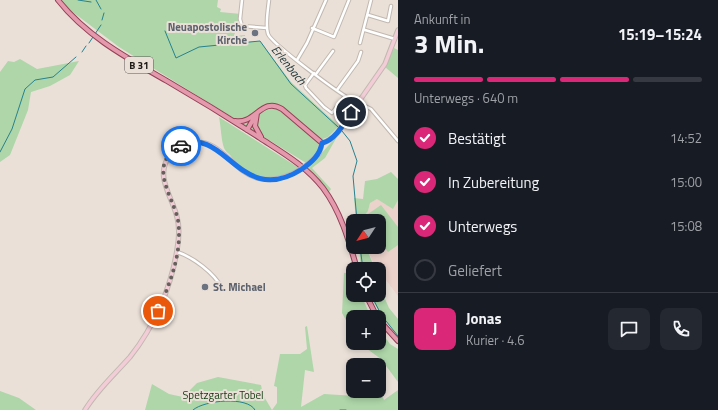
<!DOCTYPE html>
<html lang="de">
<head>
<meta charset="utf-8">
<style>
  :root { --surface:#171b24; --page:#242831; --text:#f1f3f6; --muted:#9ea1a6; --line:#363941; --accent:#db2777 }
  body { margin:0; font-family:"Titillium Web",sans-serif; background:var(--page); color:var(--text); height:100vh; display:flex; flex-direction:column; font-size:15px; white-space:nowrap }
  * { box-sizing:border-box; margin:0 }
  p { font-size:13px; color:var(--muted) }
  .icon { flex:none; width:22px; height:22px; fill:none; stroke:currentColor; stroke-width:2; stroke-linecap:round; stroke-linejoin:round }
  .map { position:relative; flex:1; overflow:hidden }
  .side { display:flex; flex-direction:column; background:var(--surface); width:320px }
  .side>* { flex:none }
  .needle { width:26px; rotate:234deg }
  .buttons { position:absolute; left:346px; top:214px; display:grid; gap:8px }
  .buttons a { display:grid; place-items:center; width:40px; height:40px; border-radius:8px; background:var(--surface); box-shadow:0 2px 6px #0003; font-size:20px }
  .pin { position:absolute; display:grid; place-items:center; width:34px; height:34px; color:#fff; margin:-17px; border:2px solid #fff; border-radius:50%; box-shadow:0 1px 4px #0007 }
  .courier { position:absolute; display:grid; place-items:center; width:40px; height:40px; margin:-20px; border:3px solid #1a73e8; border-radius:50%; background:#fff; color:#222; box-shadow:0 1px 5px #0007 }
  .headline em { font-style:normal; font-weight:700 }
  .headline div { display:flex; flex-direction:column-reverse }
  .headline { display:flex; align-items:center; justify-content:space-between; height:68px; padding:0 16px }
  h1 { font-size:26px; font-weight:700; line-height:30px }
  .bar { display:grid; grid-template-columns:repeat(4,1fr); gap:6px 4px; align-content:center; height:48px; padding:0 16px }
  .bar i { height:5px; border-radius:3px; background:var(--line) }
  .bar .current { background:var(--accent) }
  .bar p { grid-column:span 4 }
  .line { display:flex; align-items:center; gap:10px; padding:0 16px; border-top:1px solid var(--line) }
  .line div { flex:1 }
  .round { display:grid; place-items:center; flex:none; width:42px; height:42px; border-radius:8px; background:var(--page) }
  ol { padding:0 16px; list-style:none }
  li { display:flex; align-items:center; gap:12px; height:44px }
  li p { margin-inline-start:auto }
  li .icon { padding:4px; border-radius:50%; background:var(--accent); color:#fff; stroke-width:4 }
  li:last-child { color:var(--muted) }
  li i { width:22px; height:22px; border:2px solid var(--line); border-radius:50% }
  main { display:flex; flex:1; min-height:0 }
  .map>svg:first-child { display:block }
  .education { fill:#ebd2ca }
  .green { fill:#aed6a9 }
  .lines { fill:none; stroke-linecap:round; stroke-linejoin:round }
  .stream { stroke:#26828f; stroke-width:1 }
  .street-casing { stroke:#c1b8b0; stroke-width:4.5 }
  .secondary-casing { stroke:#c1b8b0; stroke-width:5.5 }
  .primary-casing { stroke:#944156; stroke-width:6 }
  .street { stroke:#fff; stroke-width:2.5 }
  .secondary { stroke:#f2ccd6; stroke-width:3.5 }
  .primary { stroke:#e599ad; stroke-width:4 }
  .secondary-bridge-casing { stroke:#c1b8b0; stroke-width:5.5; stroke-linecap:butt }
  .secondary-bridge { stroke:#f2ccd6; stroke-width:3.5 }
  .done { stroke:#65605b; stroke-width:4; stroke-dasharray:0 7.2 }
  .route { stroke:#1a73e8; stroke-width:5 }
  .worship-dot { fill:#6b7280; stroke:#eae0d8; stroke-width:1.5 }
  .labels { text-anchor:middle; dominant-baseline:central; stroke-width:4; stroke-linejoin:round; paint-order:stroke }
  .shield { fill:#eae0d8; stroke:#5b5652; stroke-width:1 }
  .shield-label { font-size:10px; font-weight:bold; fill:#1e1b18 }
  .worship-label { font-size:11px; font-weight:bold; fill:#5b616d; stroke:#eae0d8; text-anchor:end }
  .park-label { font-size:11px; fill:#10390d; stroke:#eae0d8 }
  .water-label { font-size:12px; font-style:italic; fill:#1f3538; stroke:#eae0d8 }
</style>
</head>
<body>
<main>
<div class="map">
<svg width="398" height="410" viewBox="0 0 398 410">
  <rect width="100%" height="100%" fill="#eae0d8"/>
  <path class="education" d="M377,199L393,208L398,200V296L374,264L366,247H379V221H365L364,216L368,211L370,203Z"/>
  <path class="green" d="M62,0H218L217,7L221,9L220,12L241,14L234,36L245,35L246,42L260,41L291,82L339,126L328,137L320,140L316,154L306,163L119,47L70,10Z
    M394,48L398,50V78L385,67Z
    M20,59L37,69L79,61L70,75L50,86L31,92L28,110L10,155L0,162V72L8,61L14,62Z
    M219,117L299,168C272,183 248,181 230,155C228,153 225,151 224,148C221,139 221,127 219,117Z
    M338,135L325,158L312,168L331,189L329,192L308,168Z
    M391,172L398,179V200L393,209L377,199L370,203L368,211L364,216L365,221H356L354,198L363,199L365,181L377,179Z
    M381,205L398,227V245L388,252L379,240V221H373L368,214Z
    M359,247H366L375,269H361Z
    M353,272V295H361L371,317H353V333L342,313L344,273Z
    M379,285L389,308L398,319V337L379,312L370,295H379Z
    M307,326L314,372L305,370L301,407L324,394L356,396L362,391H379V389L384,400L398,390V410H272L277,403V387L274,386L280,354H300L307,349L305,327Z
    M379,329L390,344L398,349V382L381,359L359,343H379Z
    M218,377L261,385L263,395L272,410H145L152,384L169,394L183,397L197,383Z
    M0,391L19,398L36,410H0Z"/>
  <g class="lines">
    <path class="stream" d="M78,0L91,2
      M96,0L101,9
      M102,20L104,13
      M165,31L176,58L199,47L260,41L291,84L338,127
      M95,34L101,25
      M89,43L93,37
      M82,52L86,46
      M342,131L350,141L357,161L353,176L357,221
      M0,152L12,129L25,89L35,80L53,77L76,57
      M360,247L363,269
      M371,295L382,316L398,336
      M193,410C204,400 248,396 255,410
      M340,410H346"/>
    <defs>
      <path id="street" d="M242,0L240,19L242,26L267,28
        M269,0C268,10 265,24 268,34C272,44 342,96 354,101
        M368,15L388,21L391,6
        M312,28L334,37L349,0
        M365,30L395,39
        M360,43L371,0
        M297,60L307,43L326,0
        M314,73L305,85L306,88L324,107L332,113L345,96
        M316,74L333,51
        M337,90L358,61L361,52
        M361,104L371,109L398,141
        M177,252C193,257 214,273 222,288"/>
      <path id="secondary" d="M360,100L385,64L398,30
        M356,106L354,101L360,100
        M356,106L361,104L360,100
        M308,164L319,154L322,143C337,140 347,118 356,106
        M85,410C97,390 115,374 130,357C154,327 171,288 177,250C179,239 180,228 177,217C172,196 154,176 170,155C175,149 183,144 191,143C232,135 237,203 298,171"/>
      <path id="primary" d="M58,0C86,36 127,58 167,81C198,99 229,118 260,138C283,153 306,166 323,188C341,212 349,241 357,269
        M257,113L255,126L261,137
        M235,121C255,125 262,96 282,109L322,143
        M247,130L254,118
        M366,295L377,317
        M379,320L398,341"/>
    </defs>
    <use href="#street" class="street-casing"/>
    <use href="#secondary" class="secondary-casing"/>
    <use href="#primary" class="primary-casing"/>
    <use href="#street" class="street"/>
    <use href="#secondary" class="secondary"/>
    <use href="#primary" class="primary"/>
    <defs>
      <path id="secondary-bridge" d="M298,171L308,164"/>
    </defs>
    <use href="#secondary-bridge" class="secondary-bridge-casing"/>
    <use href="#secondary-bridge" class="secondary-bridge"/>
  </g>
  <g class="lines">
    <path class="done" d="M158,311C168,288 178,263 179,238C179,230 179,223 177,216C170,192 148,163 181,146"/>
    <path class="route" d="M181,146C225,124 240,209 302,169C312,162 320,155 322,143C336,140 344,123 351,112"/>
  </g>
  <g class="worship-dot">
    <circle cx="255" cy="33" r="4"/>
    <circle cx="205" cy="287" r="4"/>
  </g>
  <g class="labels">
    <rect class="shield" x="125" y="57" width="28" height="16" rx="3"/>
    <g class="shield-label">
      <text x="139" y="65">B 31</text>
    </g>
    <g class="worship-label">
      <text x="247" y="27">Neuapostolische<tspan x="247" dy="13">Kirche</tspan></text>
      <text x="213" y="287" text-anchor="start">St. Michael</text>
    </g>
    <g class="park-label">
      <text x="223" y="395">Spetzgarter Tobel</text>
    </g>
    <g class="water-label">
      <text transform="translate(289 65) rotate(51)">Erlenbach</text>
    </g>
  </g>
</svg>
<div class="buttons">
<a><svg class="needle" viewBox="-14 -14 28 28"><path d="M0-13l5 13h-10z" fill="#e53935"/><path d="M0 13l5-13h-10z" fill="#9ea1a6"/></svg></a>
<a><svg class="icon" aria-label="locate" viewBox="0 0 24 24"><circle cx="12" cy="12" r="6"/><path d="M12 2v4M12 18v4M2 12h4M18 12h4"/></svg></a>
<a>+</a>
<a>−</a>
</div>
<div class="pin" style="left:158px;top:311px;background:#ea580c"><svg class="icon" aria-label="bag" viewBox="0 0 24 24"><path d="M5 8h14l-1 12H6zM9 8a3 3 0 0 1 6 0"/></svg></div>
<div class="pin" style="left:351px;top:112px;background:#1f2937"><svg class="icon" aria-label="home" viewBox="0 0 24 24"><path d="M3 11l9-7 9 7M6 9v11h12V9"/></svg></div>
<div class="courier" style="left:181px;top:146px"><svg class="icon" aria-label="car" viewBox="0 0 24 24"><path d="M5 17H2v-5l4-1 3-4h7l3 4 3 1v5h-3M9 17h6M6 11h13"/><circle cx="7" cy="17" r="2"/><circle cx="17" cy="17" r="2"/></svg></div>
</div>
<section class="side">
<div class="headline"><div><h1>3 Min.</h1><p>Ankunft in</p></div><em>15:19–15:24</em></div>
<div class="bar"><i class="current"></i><i class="current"></i><i class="current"></i><i></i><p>Unterwegs · 640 m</p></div>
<ol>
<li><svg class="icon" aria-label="check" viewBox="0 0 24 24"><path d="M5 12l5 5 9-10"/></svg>Bestätigt<p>14:52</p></li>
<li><svg class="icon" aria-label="check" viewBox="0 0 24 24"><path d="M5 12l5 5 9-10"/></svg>In Zubereitung<p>15:00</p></li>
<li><svg class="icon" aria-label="check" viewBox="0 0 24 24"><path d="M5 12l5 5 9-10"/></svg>Unterwegs<p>15:08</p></li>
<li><i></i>Geliefert</li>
</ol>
<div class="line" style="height:72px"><b class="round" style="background:var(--accent);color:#fff">J</b><div><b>Jonas</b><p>Kurier · 4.6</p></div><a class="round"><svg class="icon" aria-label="chat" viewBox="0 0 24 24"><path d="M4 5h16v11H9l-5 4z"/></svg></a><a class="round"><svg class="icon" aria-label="phone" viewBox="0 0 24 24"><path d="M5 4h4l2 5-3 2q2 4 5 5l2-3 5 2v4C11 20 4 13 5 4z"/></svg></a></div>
</section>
</main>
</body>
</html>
